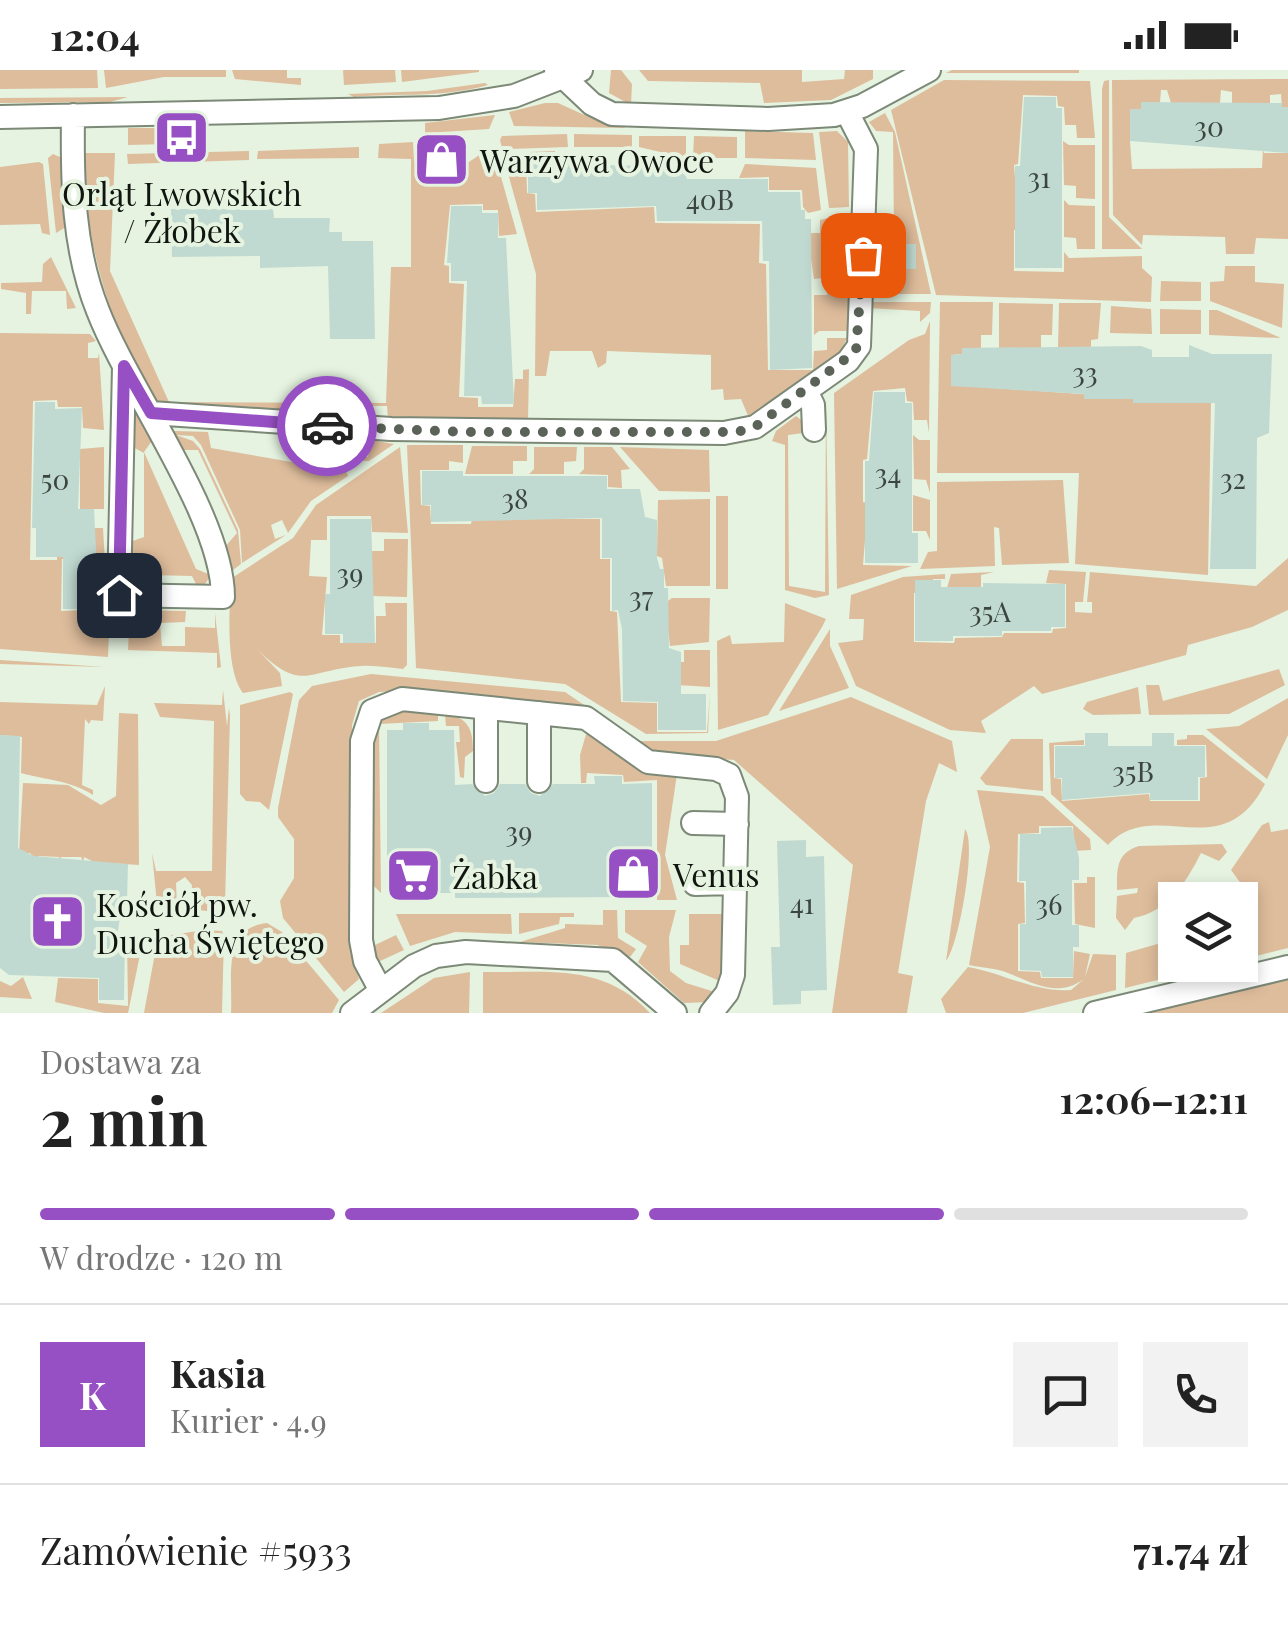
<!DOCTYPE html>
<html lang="pl">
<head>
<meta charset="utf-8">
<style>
  :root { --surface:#fff; --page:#f2f2f2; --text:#222; --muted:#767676; --line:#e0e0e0; --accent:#9750c3 }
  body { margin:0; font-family:"Playfair Display",serif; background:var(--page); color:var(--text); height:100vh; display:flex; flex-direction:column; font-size:38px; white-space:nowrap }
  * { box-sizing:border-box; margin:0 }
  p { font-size:32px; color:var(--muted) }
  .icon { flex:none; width:55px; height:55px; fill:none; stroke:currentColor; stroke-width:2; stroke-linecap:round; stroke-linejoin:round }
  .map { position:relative; height:943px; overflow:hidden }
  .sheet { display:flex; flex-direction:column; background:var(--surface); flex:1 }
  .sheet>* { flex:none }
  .controls { position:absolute; left:1158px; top:812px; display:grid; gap:20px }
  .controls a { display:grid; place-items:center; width:100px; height:100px; border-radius:0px; background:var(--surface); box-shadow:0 5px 15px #0003; font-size:50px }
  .pin { position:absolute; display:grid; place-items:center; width:85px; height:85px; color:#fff; margin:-42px; border-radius:20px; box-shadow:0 5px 15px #0006 }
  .courier { position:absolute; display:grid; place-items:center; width:100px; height:100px; margin:-50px; border:8px solid #9750c3; border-radius:50%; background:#fff; color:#222; box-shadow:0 2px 12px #0007 }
  .head em { font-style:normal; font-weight:700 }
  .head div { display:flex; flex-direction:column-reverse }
  .head { display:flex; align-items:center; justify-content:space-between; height:170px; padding:0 40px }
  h1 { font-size:65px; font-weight:700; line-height:75px }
  .bar { display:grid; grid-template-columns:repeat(4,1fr); gap:15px 10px; align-content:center; height:120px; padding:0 40px }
  .bar i { height:12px; border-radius:8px; background:var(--line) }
  .bar .active { background:var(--accent) }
  .bar p { grid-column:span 4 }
  .line { display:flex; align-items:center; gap:25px; padding:0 40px; border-top:2px solid var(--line) }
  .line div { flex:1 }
  .round { display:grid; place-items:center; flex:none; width:105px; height:105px; border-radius:0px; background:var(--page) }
  .status { display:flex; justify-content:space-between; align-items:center; height:70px; padding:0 50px; background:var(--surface); direction:ltr }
  .status svg { height:28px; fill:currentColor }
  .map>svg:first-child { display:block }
  .green { fill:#debd9c; fill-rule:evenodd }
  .building { fill:#c1dad1 }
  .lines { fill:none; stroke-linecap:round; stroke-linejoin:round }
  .street-casing { stroke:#7c8977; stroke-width:26 }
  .street { stroke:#fff; stroke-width:22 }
  .done { stroke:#5b6358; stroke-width:10; stroke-dasharray:0 18 }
  .route { stroke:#9750c3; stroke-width:12 }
  .labels { text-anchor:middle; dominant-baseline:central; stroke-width:8; stroke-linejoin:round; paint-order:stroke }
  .number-label { font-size:28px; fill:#3c4640 }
  .poi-label { font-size:32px; fill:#10150f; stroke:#e5f3e0; text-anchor:start }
</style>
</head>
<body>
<div class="status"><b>12:04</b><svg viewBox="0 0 49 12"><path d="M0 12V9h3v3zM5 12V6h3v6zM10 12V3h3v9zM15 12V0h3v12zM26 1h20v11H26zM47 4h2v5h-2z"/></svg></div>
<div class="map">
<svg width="1288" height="943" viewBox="0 0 1288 943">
  <rect width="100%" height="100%" fill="#e5f3e0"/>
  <path class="green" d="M0,0H97L98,18L0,19Z
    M104,0H226V7H164L106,18Z
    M232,0H287V8H301V15L235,9Z
    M343,0H395L396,12L344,15Z
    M401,0H479V2L402,12Z
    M611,0H621L632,14L631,35L609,23Z
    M639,0H802V12L844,9L845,0H873V9L831,30L764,33L760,13L648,11Z
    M952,0H1079V3H946Z
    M1288,9V37H1282L1281,24L1270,25V37L1232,33V22L1221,20L1220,33H1171L1167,20H1161L1160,32L1141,39L1130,71L1132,99L1262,98L1263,79L1264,83H1288V169L1256,168L1254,184H1226L1225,167L1143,165L1142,175L1113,145L1112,10Z
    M944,10L1090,11L1095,68H1077L1076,55H1065L1064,37L1058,36L1057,26L1023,25L1018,94L1014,95L1019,159L1014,160V201L1064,202V182L1069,188L1142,186V198L1152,207L1151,232L936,225L891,40Z
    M1109,10V147L1142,179H1102V19L1104,11Z
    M485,13L488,15C444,28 399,23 354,27L348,24L427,21Z
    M128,27L110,32L0,33V28Z
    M545,33H558L602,53L628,58L514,56L509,42Z
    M885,43L895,62L931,224H886V166H894L893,62L876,61L869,52ZM915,174L916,199H896L895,175Z
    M495,45L489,59L425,63V53Z
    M128,58H157L158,65L164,66L168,74L128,75Z
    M745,61L813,63L816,90L745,88Z
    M837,61L848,72L849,137L829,138L819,62Z
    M567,64L568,77L509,79L502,78L500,70L502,66Z
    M574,64L632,65V77H574Z
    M639,66H686V88L639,77Z
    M694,66L737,67V88H693Z
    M1063,71L1069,75H1095V129L1076,128V116L1064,115Z
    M413,72L414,91L428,90V100H453L454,94L469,92L488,79L494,82L517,164L499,166L498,140H483V134L450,135L444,195L449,196V213L464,214L459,327L478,328V337H513L515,309H523V300L529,299L528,350L388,349L387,336L304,335V342L161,334L156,330C110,263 82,164 85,83H115L110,201L169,332L386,333L391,197H411V89L378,88L379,74Z
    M359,77V88L257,89L258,81Z
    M249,81V90L128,94L127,84Z
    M555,81V88L526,89L527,123L535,124L536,142L654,137L655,153L760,154L759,193L766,194L768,300H813L814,281L827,280V268H847L838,286L749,348L741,329L724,330L723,319L711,320V285L607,281L606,293L598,298L592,281H550L546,306H535L536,204L509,107L529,82Z
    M53,84L60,87L66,157L56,163L48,88Z
    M39,92L43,94L50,165L42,163L40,154L0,155V97Z
    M745,94L816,98L821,140L808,143L803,137L802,120H769V107L739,108Z
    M1064,130L1069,135L1095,136V179H1077L1076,168L1064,167Z
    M848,143L849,205L814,209L807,163H820V150Z
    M51,187L76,238L67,239L66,221H32L31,244H26V223L1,219V213L42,212L43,194Z
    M1225,196H1255V212L1284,214L1282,258L1210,231V212L1224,211Z
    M849,210L850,261H819L814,265V225H827V211Z
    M1161,211L1201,212V231H1160Z
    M868,232H931L930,243L920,252V241L868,238Z
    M940,232H993L992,265H981V278H963L962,284L951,285V315L1211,333L1208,505L1075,494L1079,403H937Z
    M999,233L1053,234L1052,265H1041V278H999Z
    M1059,233H1101L1098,269L1091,270V282L1058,278Z
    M1111,236L1151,239L1152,264L1110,263Z
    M1160,239L1201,240V264H1160Z
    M1209,240H1217L1281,268L1209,265Z
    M930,251L929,363L927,350H914L913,332L907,331L905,318L873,321L867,389L863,390V432L868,433L863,495L912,496L837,519L834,323L909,270L925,264Z
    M0,263L90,264L96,271L88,273V288H98L99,283L104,360L83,358L82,337H58L57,330L33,331L30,490H57V483L84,458H103L106,509H102L100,488L62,489L61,541L110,539L108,587L0,579Z
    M826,330L829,525L815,528L785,520V375L772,371L776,361L796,346L804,352L803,363L788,365L789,516L825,522Z
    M133,339H137L154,368L144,382L196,499L211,505L200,522L192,506L150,505L139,522L130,514L127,473L144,467V383L127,374Z
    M175,361L208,362L211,378L338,400L342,387H368L371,370L394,374L369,391L342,390L348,406L311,431L288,463L282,450L271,455L275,469L286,465L242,493L240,460L201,375L193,366L176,365L193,371L200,379L238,460L241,494L229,503L224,478L237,463L198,380H178L173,363Z
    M913,365L919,370H930V423L926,410L914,409Z
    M407,375H463V393L449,391V400H420L421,435L430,436L431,454H471L472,449H600V489H610V541L617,542L621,632L657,633V662H707L710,622L708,663L646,664L565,614L416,598Z
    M472,376H527V391H513V404H465Z
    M104,377V439H80V379Z
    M400,377L408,463L372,462L371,446H327V470H311L309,506L327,507L322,565H340V573H376V546H386L385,533H407V595L403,599C390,598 376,595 362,596C306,599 303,626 253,575L280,603L282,616L243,623C225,600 229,536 232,508L293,468L316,435Z
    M534,377H577L576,391L564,392V404H529L534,399Z
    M584,377H612L630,399L621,400L622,418L608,417V405L579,404L584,399Z
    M620,377L709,380L710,422L659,421Z
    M1063,410L1069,493L1002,495L999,458L994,457L995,496L920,499L928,482L937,481V412Z
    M913,425L930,430V470L926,461H913Z
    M716,426H728V519H716Z
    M710,429V516H666L662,488L657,486L658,430Z
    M384,469H408L407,527L372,526V481H384Z
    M1288,488V540L1252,557L1188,575L1186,585L1042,624L1034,616L981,651L986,663L950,660L856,616L838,573L863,570L864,549H849L851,525L903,507L945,504V509H933V522L914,523V572L954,573L955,568L1002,567L1004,563H1052L1053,559L1066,558V514L1046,513L1049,500L1086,502L1083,532H1075V542L1092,543V532H1087L1090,502L1256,516Z
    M994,502L981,505V518H947L951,504Z
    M672,528H710L709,572L670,576L665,533Z
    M785,533L826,549L822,557L768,645L718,660L717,571L730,565L732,574L784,572Z
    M130,540L186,541L185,552L160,553L162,576H185V557L215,558V543L221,597L217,598V583L128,580Z
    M830,559V576L849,618L779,641Z
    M684,580H710V617L677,615V592H684Z
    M0,590L105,597L0,594Z
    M1279,599L1285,615L1229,644L1149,645L1146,615H1159L1163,631Z
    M371,604L565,622L590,639L398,621L379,622L359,631L352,655L350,863V882L359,909L344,922L283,848L280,831L294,808V769L278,747V738L299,630L312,616Z
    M105,616L103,651L91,650L89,654L85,649L82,715L93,720V725C70,710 45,710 21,703L22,667L0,665V632L97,635Z
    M1138,617L1141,644L1093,645L1083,639L1087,632Z
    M223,620L227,656L229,638L230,646L225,834H219L215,842L190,839L192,815L185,807L176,813L177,836L157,834L152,783L156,801H212L214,651L160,647L154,633L222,635Z
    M290,622L293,624L269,740L260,732L246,731L240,724V635Z
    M851,627L952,671L957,702L939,693L926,731L898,903L913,906L907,943H832L853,795L734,690L654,683L638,671H716Z
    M1288,628V665L1267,709L1206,659L1239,656Z
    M394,639L438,644V651L379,654L381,823L372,814V662L380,648Z
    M119,643L138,644L139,795L94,792L84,787L83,792L81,787H61L59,791V787L39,786L36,790L30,783L19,784L23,713L68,715L101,735L116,726Z
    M445,644C468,647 473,659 473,681L465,687L464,708L460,707L456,672H460L459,656H446Z
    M587,661L677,704L665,785L677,830H657V710L624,712L623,705L587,703L586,713H581L580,685Z
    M1187,665H1203L1265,714C1222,798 1155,725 1108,775L1051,724L1049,673L1084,670V675H1054V708L1061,709L1062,731L1149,724L1150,731H1200V708L1207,707L1206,675H1177V670L1187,669Z
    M1011,669H1043V721L986,715L980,708Z
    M977,720L1043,726L1090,769L1091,780L1074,781L1073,756H1039V763L1018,764L1017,812L1024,813L1025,853L1018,854V901L1040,902L1041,908H1073L1074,881L1090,884L1085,907L1093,884L1116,885V920L1023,943H946L941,929L968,897C1003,903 1035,923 1071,920L1084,909C1058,928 1035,914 1008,903C996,898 982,898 969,895L990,777Z
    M1269,752L1271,762L1288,759V878L1240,890V830H1232L1242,815L1231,800L1262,755Z
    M965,759C977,773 959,875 946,891Z
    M1139,776L1222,774L1227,782L1219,791L1201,783C1186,813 1167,842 1134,848L1125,860L1116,848L1117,826L1137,823L1138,818L1117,820C1117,799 1116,783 1139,776Z
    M1087,807H1095V858L1075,854L1074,813H1087Z
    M603,840H617L618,868L636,879L630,887L597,875L520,872L565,858V854L603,855Z
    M625,840H676L669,867L670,901L686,913L718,923L710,932L684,933L638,892L647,876L625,862Z
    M519,843H574V847H560L559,854L519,864Z
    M396,844H511L512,864L455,862L410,876Z
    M689,844H723L722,912L680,894V875H689Z
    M267,853L282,862L339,930L332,943H231C233,908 221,858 267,853Z
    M204,860L222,861L224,866L222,943H144L158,867Z
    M396,865L404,880L378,892L371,877Z
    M127,869L143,870L128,943H104L55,932L58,908L98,909V933L128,936Z
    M1175,869V895H1219L1125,918L1126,883Z
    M470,902L469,943H381L434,908Z
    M483,902C547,903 603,892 650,943H483Z
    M1288,906V943H1138Z
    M23,907L32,929L0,927V911L11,916Z"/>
  <path class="building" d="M1024,27H1056V38H1062V198H1015V96H1020Z
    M1141,32L1282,33V37H1288V83L1130,71V39H1141Z
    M568,89V94L682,97L687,109H768V122H800L801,140H805V149H811L812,298L770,300L769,191H763L762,151H657L656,136L537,140V123H528V90Z
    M451,136H482V143H498V168H506L514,334H482L481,326H464L467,211H451V193H447Z
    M171,139H273L274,148H330L329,162H342V171H373L375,269H330L328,196L260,198V186L172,187Z
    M895,174H916V199H896Z
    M1189,275L1212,284H1272L1269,363L1257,368L1256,499H1210L1215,333H1133V329H1084V324L951,316V285L962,284V278L1141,276L1152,280V287H1189Z
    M874,322H905V333H912V463H918V493H865V391H869Z
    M35,332H55V339L82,338L78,439H94L99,539H63V487H36V458H32Z
    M422,401H463V406H607V419H640L645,447L657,450V488L660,499H664V518H668L669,578L681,582V624H706V660H658V632L623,631L622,559L618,540L612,541V488H602V448L431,452V435H422Z
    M330,449H371L375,573H343V564H325V524H330Z
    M915,510H941V517H983V513L1065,514V557H1051V561H1002V566H953V571H915Z
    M403,653H429V660H454L455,715L472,714L485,726L494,723L500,714H525L531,723L540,726L553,714H595L594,706H622V714L652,713V820L621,827L455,828V823H387V660H403Z
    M1085,663H1108V676H1152V663H1174V676H1205V707H1198V730H1150V723L1062,730V708H1055V676H1085Z
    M0,665L20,666L18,778L34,786L128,794L127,832H122L117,868L125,870L124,930H99V908L9,905L0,898Z
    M1072,757L1079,788V810H1072V855H1079V877H1073V907H1042L1041,901L1020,900V854H1026V811H1019L1020,764H1041V758Z
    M806,770V787L824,786L827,920L801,921V934L773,935L771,877H780L777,771Z"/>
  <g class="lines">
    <defs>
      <path id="street" d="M556,0L592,34L612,44L768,49L834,45L862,36L929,0
        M73,45C72,112 73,179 98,241C129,321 223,447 223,527L119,525L124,297
        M0,47L439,38L514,26L581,0
        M806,321L813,335L814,360
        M151,343L391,359L724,363L755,357L848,291L859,276L866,79L847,42
        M486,638V711
        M539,711V643
        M693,753L737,754
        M695,814L735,813
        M380,919L365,891L361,870L362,671L372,641L402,629L586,648L648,692L716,699L729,705L737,727L733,905L727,923L711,943
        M352,943L414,896L436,886L466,882L613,890L675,943
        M1095,943L1288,897"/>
    </defs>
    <use href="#street" class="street-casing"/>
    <use href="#street" class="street"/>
  </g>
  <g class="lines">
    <path class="done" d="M327,356L463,362H737L755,357L856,281L863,185"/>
    <path class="route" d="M119,525L124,296L151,343L327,356"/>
  </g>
  <defs>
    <symbol id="bus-square" viewBox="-11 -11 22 22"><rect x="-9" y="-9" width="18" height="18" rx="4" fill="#9750c3" stroke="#e5f3e0"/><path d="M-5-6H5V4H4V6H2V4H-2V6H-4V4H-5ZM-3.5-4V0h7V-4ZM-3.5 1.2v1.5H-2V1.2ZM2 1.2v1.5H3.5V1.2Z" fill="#fff"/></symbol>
    <symbol id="shop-square" viewBox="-11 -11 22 22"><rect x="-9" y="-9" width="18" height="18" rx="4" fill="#9750c3" stroke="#e5f3e0"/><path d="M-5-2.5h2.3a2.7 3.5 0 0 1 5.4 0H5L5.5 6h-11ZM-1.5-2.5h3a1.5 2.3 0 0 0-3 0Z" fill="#fff"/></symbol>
    <symbol id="supermarket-square" viewBox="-11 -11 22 22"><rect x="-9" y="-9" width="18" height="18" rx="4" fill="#9750c3" stroke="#e5f3e0"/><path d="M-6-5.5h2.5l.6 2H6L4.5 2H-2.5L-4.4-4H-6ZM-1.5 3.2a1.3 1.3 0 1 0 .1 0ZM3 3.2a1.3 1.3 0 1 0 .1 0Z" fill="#fff"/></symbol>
    <symbol id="church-square" viewBox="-11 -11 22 22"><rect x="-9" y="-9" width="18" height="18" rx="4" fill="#9750c3" stroke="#e5f3e0"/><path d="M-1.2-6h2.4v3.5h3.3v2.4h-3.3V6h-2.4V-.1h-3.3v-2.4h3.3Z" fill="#fff"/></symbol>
  </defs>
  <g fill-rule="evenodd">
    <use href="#bus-square" x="150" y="36" width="63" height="63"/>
    <use href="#shop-square" x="410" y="58" width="63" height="63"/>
    <use href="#shop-square" x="602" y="772" width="63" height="63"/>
    <use href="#supermarket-square" x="382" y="774" width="63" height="63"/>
    <use href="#church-square" x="26" y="820" width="63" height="63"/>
  </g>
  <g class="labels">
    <g class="number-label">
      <text x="1209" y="55">30</text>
      <text x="1039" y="106">31</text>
      <text x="710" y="128">40B</text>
      <text x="1085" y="301">33</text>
      <text x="888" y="402">34</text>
      <text x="1233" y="407">32</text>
      <text x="55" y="408">50</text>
      <text x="515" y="427">38</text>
      <text x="350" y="502">39</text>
      <text x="641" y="525">37</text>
      <text x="990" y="540">35A</text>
      <text x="1133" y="700">35B</text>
      <text x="519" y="760">39</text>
      <text x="802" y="832">41</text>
      <text x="1049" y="833">36</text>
    </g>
    <g class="poi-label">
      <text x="480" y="89">Warzywa Owoce</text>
      <text x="182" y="122" text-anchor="middle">Orląt Lwowskich<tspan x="182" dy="37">/ Żłobek</tspan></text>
      <text x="673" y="803">Venus</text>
      <text x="452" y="805">Żabka</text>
      <text x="96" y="833">Kościół pw.<tspan x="96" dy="37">Ducha Świętego</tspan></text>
    </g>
  </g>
</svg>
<div class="controls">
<a><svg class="icon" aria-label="layers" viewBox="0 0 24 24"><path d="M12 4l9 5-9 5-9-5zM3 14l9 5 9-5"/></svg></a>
</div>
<div class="pin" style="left:863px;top:185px;background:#ea580c"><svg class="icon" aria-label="bag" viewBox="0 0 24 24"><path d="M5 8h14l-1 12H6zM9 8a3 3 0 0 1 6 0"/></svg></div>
<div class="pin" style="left:119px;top:525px;background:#1f2937"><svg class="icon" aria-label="home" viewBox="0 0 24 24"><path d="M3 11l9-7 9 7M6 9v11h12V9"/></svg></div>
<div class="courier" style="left:327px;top:356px"><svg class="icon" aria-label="car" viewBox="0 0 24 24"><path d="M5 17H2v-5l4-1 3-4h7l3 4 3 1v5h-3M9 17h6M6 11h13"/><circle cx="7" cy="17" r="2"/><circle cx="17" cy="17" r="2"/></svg></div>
</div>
<section class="sheet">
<div class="head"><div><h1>2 min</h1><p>Dostawa za</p></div><em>12:06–12:11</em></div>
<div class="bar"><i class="active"></i><i class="active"></i><i class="active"></i><i></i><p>W drodze · 120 m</p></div>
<div class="line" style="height:180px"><b class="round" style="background:var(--accent);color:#fff">K</b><div><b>Kasia</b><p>Kurier · 4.9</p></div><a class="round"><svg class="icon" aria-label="chat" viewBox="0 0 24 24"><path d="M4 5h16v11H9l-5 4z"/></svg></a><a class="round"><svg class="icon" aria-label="phone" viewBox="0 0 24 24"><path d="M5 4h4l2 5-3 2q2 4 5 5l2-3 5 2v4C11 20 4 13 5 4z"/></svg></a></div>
<div class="line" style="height:130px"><div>Zamówienie #5933</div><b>71.74 zł</b></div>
</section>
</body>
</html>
